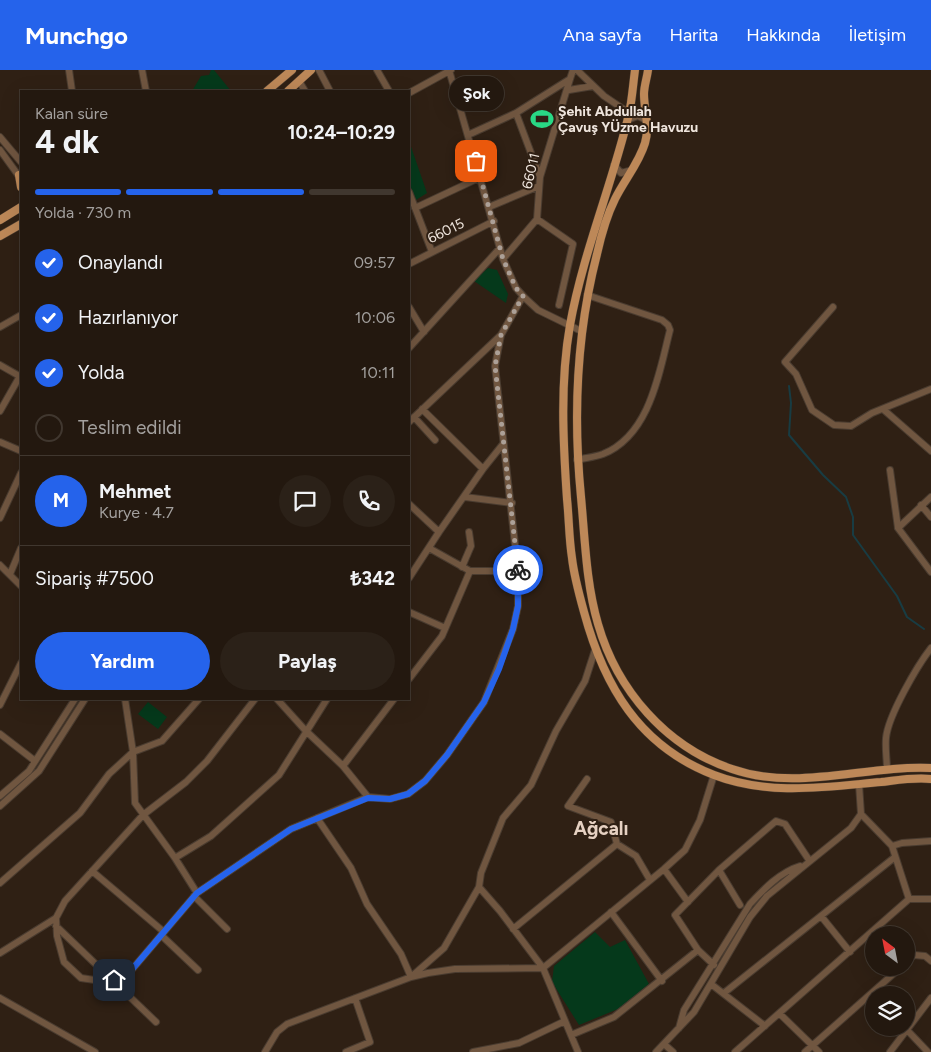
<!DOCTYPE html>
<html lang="tr">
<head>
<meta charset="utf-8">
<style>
  :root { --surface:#23180f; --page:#2b2118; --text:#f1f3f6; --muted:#a3a09e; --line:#40372f; --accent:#2563eb }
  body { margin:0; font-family:Figtree,sans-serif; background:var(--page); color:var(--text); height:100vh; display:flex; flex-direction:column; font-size:19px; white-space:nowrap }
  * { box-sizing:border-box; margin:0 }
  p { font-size:16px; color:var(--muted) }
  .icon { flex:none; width:28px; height:28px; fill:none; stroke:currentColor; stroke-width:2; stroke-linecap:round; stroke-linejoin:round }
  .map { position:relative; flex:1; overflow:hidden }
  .details { position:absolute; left:20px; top:20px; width:390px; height:610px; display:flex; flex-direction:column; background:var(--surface); border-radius:0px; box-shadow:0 5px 20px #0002,0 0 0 1px var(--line) }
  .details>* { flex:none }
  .needle { width:32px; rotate:328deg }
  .tools { position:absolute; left:865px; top:856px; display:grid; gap:10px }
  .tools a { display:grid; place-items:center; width:50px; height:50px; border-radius:50%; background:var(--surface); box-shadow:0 5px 20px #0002,0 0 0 1px var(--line); font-size:25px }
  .pin { position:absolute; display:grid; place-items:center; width:42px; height:42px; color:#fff; margin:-21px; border-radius:10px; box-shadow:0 2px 8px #0006 }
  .courier { position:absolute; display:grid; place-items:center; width:50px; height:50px; margin:-25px; border:4px solid #2563eb; border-radius:50%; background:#fff; color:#222; box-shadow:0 1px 6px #0007 }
  .bubble { position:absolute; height:35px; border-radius:18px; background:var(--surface); box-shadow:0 5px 20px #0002,0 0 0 1px var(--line); font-size:16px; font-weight:700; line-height:35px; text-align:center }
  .overview em { font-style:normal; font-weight:700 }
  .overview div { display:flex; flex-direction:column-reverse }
  .overview { display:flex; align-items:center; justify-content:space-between; height:85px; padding:0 15px }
  h1 { font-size:32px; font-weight:700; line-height:38px }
  .bar { display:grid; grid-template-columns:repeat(4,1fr); gap:8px 5px; align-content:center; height:60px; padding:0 15px }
  .bar i { height:6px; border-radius:4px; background:var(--line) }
  .bar .on { background:var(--accent) }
  .bar p { grid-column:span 4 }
  .line { display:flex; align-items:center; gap:12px; padding:0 15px; border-top:1px solid var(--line) }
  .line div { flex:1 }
  .round { display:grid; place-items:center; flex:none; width:52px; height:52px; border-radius:26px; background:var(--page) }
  ol { padding:0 15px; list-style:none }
  li { display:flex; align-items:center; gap:15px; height:55px }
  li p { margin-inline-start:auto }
  li .icon { padding:5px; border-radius:50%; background:var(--accent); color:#fff; stroke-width:4 }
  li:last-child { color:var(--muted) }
  li i { width:28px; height:28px; border:2px solid var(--line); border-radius:50% }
  .button { display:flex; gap:10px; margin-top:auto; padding:10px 15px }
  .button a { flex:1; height:58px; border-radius:30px; background:var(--accent); color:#fff; font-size:20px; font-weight:700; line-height:58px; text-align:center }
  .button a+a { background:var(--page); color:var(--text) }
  header { display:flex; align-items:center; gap:30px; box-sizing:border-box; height:70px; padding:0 25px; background:var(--accent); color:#fff }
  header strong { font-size:24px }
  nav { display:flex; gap:28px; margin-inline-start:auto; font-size:18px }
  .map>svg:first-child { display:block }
  .green { fill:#05391b }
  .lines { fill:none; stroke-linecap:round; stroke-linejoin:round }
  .stream { stroke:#183c43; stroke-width:2 }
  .minor-casing { stroke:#4a3c30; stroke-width:8 }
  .major-casing { stroke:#4a3c30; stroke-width:9 }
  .minor { stroke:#705640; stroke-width:6 }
  .major { stroke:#bd8858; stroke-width:8 }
  .done { stroke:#aca097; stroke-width:5; stroke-dasharray:0 9 }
  .route { stroke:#2563eb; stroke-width:6 }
  .labels { text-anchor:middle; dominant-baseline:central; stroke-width:4; stroke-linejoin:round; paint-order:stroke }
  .poi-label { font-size:14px; font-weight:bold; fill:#efe5dd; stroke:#2f2014; text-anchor:start }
  .street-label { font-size:14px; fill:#efe5dd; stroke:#2f2014 }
  .district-label { font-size:19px; font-weight:bold; fill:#e6d1c2; stroke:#2f2014 }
</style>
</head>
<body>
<header>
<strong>Munchgo</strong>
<nav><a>Ana sayfa</a><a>Harita</a><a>Hakkında</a><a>İletişim</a></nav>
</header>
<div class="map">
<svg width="931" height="982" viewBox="0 0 931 982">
  <rect width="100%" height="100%" fill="#2f2014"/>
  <path class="green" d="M211,0H214L231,21H192L201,6L209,5Z
    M409,71L427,123L416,130L409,113Z
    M488,198L497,200L508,224L506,233L474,211Z
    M148,632L167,647L158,659L138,644Z
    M595,862L610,877L625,870L649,914L618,939L579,955L552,912L554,896Z"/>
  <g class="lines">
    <path class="stream" d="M789,316L791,333L789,365L823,405L846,427L853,447V465L897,526L907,547L924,559"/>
    <defs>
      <path id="minor" d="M69,0L72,21
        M142,0L146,21
        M319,0L330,21
        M377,0L389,21
        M449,0L503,189L516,218L525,228L538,240L581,261
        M577,0L604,26L629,43
        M299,11L305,21
        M569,20L593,16
        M409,23L451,0
        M516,43L540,107
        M627,50L638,46L646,50
        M468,65L516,43L570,9L573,0
        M0,67L21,92
        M0,80L21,109
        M614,95L621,103L632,100
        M409,122L432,182
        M489,137L539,116
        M415,138L481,107
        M537,149L573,174L559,235
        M503,189L537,149L540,107L570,9
        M409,194L494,151
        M409,237L424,262
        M833,237L785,292L796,304L812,340L834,355L851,356L872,343L931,319
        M0,257L21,245
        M409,278L500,178
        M0,295L21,307
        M422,339L483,399L439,462
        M884,340L931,381
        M0,341L20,306
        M414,347L435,370
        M409,352L501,265L523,226
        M0,372L21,381
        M577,390C585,388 595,387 603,384C650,365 659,303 670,260L668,255L662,250L587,225
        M483,399L503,374
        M890,400L898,458L931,502
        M465,427L512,433
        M409,434L439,462L409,508
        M921,435L931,447
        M0,448L21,403
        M898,458L931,427
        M0,495L21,516
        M462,497L471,476L469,462
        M470,501H518
        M10,504L21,478
        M409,542L445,558
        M409,609L442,566L470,501L429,478
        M255,629L207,691L186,712L143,745L65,831L56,848L57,866L64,892L81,908L108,912L129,903L197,823L291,759L368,727L343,696
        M277,629L305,660L343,696L394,629
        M0,635L21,593
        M0,664L35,691
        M887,700C887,690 885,679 886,668C888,646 917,596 931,578
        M587,709L568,736L611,752L617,774L636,786L650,810
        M0,726L29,701L75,629
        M368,727L390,729L408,724L425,711L447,685L484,632L513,559L518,536V501L495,296L501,265
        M0,736L39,701L85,629
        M861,744L892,776L909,829
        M317,748L351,798L367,834L401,884L411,907L444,878L479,817L481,803L503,748L531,715L556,661L585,611L595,580
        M892,776L902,773L931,771
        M175,788L211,766L279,705L327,629
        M664,799L688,832
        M719,800L740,835
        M92,801L164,862
        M0,813L80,743L109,704L133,682L125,629
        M479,817L500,841L543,898L578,982
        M197,823L175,788L135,733L133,682L162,671L199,629
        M194,826L227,859
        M611,842L662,911
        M821,846L850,882
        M56,856L156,952
        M513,859L617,774
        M161,865L198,900
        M0,883L56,848
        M906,892L914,885L925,886L931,891
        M714,895L698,880L675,845L719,800L776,751L785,754L809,790
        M711,914L765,956
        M724,923L895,787
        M0,928L95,982
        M780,944L819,982
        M679,958L684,940L750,834C764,819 780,802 800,796
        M908,961L928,982
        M571,965L614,947L698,880
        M664,974L673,982
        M265,982L277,962L287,954L411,907L428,903L455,899L543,898L664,799L685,780L700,750L714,705
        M346,982L370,972L355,928
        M473,982L519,973L565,951
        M656,982L694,942L750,847L767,826L851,758L861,744L859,714
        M735,982L909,829H931
        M805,982L900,898
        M890,982L931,928"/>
      <path id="major" d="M635,0C633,15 632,30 629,44C612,115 583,183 570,255C560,312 563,371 567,429C569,448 569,469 572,488C574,506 579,524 584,542C604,616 639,676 714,705C769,726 825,717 881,712C898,710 915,707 931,709
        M648,0C647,8 644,16 644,24C644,40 650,56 645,73C639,93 625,109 615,129C607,145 601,166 597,184C576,265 573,345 581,427C585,469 586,513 598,554C617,620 666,677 732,699C798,722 864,695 931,698
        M267,21L292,0
        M288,21L311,0
        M19,105L21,117
        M0,150L21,137
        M0,166L21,154"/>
    </defs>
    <use href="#minor" class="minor-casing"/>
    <use href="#major" class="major-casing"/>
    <use href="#minor" class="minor"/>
    <use href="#major" class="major"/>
  </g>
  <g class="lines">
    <path class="done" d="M476,91L503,189L516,218L523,226L501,265L495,296L518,500"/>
    <path class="route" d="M114,910L129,903L197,823L291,759L368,728L390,729L408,724L425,711L447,685L484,632L499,599L513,559L518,536V500"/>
  </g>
  <defs>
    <symbol id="stadium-bare" viewBox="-9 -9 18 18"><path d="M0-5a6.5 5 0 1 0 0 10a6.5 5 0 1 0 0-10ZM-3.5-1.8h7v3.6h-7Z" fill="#29d885" stroke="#2f2014" stroke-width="2.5" paint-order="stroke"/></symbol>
  </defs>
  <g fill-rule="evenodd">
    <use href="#stadium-bare" x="526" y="33" width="32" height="32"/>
  </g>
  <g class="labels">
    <g class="poi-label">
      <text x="558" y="41">Şehit Abdullah<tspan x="558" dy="16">Çavuş YÜzme Havuzu</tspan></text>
    </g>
    <g class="street-label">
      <text transform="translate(531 101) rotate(-77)">66011</text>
      <text transform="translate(446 161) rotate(-26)">66015</text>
    </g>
    <g class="district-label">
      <text x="601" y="758">Ağcalı</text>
    </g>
  </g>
</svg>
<div class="tools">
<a><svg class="needle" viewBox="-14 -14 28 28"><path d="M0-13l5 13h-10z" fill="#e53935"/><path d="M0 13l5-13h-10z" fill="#a3a09e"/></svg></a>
<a><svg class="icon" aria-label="layers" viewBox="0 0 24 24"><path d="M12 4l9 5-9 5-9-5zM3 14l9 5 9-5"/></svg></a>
</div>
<div class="pin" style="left:476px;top:91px;background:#ea580c"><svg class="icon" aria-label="bag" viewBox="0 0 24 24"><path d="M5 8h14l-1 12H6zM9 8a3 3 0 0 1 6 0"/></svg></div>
<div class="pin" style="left:114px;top:910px;background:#1f2937"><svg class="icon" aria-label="home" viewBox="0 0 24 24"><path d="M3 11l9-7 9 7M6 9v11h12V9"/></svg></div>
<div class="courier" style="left:518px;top:500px"><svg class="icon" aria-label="bike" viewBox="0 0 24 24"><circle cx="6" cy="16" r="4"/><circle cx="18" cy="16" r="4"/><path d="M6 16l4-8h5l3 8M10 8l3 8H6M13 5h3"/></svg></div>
<div class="bubble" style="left:449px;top:6px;width:55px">Şok</div>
<section class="details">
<div class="overview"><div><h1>4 dk</h1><p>Kalan süre</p></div><em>10:24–10:29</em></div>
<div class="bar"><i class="on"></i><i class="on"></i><i class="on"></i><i></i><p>Yolda · 730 m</p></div>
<ol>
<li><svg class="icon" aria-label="check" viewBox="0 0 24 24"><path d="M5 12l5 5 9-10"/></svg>Onaylandı<p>09:57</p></li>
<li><svg class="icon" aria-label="check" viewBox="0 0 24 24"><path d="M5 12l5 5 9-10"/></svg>Hazırlanıyor<p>10:06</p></li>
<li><svg class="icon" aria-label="check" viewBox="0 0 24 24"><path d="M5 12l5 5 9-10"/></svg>Yolda<p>10:11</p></li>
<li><i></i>Teslim edildi</li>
</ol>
<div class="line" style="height:90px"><b class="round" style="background:var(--accent);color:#fff">M</b><div><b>Mehmet</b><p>Kurye · 4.7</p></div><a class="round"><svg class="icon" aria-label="chat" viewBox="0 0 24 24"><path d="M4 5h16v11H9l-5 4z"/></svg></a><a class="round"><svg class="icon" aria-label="phone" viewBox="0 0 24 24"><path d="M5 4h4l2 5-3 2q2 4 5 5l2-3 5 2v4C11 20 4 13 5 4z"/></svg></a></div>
<div class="line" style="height:65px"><div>Sipariş #7500</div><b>₺342</b></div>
<div class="button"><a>Yardım</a><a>Paylaş</a></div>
</section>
</div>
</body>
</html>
